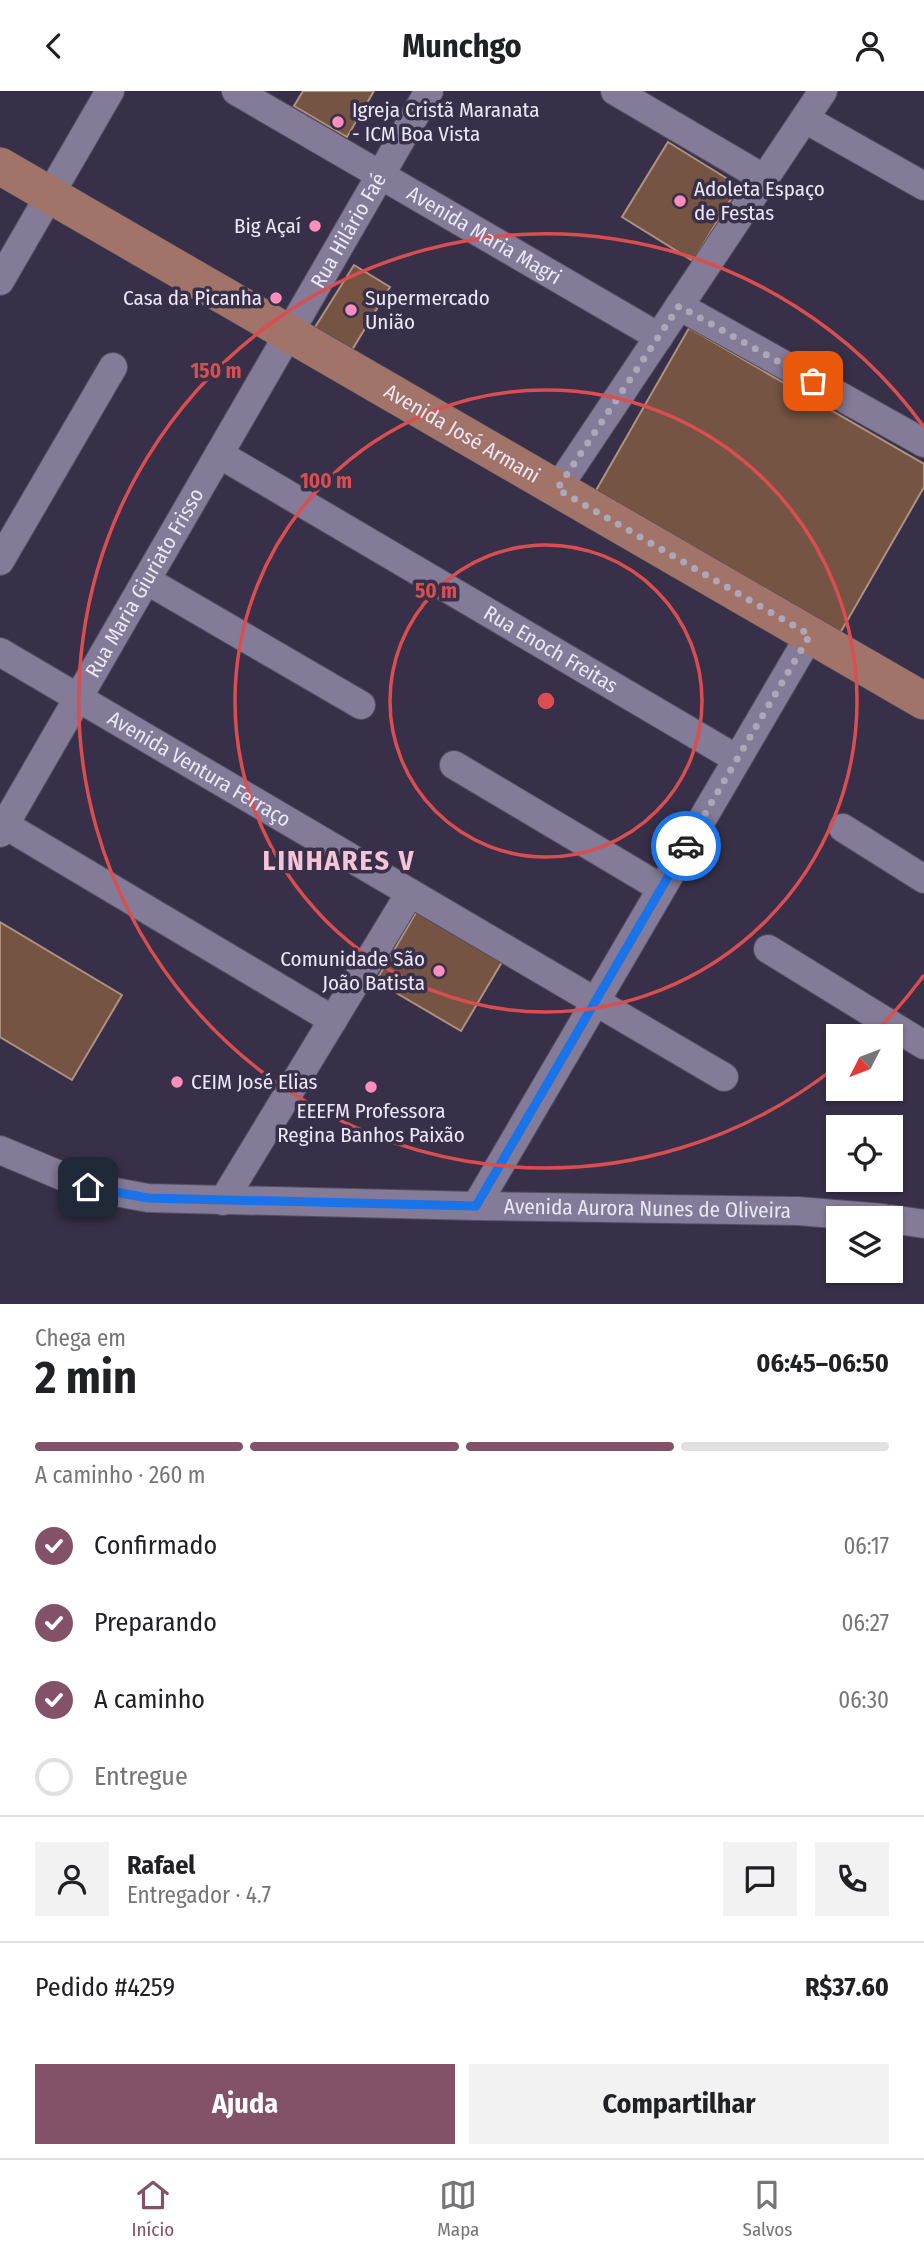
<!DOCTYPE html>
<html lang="pt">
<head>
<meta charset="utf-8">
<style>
  :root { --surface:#fff; --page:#f2f2f2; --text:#202124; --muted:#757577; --line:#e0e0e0; --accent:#835269 }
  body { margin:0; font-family:"Fira Sans Condensed",sans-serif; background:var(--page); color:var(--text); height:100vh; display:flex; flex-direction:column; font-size:26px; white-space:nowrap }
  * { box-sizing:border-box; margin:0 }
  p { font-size:23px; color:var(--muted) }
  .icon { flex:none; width:38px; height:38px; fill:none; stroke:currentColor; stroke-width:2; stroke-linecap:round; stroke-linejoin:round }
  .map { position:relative; height:1213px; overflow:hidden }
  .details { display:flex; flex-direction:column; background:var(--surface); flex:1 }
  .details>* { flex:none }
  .needle { width:46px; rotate:228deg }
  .fabs { position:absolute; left:826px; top:933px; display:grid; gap:14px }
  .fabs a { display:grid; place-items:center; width:77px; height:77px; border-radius:0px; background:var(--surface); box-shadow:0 2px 5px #0004; font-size:35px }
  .pin { position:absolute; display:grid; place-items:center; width:60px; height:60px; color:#fff; margin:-30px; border-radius:14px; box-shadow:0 4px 10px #0006 }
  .courier { position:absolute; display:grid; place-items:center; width:70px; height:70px; margin:-35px; border:5px solid #1a73e8; border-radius:50%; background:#fff; color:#222; box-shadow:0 2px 9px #0007 }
  .overview em { font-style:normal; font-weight:700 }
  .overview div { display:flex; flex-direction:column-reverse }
  .overview { display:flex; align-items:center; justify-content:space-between; height:119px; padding:0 35px }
  h1 { font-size:46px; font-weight:700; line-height:52px }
  .bar { display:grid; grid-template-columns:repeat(4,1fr); gap:10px 7px; align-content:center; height:84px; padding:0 35px }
  .bar i { height:9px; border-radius:5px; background:var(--line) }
  .bar .selected { background:var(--accent) }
  .bar p { grid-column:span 4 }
  .line { display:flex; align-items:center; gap:18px; padding:0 35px; border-top:2px solid var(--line) }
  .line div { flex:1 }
  .round { display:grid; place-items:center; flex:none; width:74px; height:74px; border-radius:0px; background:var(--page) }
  ol { padding:0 35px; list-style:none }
  li { display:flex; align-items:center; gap:21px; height:77px }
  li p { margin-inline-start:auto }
  li .icon { padding:7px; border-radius:50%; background:var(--accent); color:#fff; stroke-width:4 }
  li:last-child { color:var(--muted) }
  li i { width:38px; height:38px; border:4px solid var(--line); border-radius:50% }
  .primary-button { display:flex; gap:14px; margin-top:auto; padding:14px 35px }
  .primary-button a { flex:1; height:80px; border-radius:0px; background:var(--accent); color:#fff; font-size:28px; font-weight:700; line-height:80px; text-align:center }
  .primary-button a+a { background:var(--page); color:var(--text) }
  header { display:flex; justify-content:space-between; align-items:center; height:91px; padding:0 35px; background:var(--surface); font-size:32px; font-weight:700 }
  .menu { display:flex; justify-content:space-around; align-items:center; height:98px; border-top:2px solid var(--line); background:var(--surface); font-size:19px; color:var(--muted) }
  .menu a { display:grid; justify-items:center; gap:4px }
  .menu .selected { color:var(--accent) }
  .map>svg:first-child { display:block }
  .building { fill:#755443; stroke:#af9181; stroke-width:2 }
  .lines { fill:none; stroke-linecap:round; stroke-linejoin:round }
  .minor-casing { stroke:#544e62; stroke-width:30 }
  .major-casing { stroke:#544e62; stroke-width:38 }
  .minor { stroke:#837b97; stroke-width:28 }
  .major { stroke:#a27368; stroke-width:37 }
  .done { stroke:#aca7b9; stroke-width:7; stroke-dasharray:0 12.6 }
  .route { stroke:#1a73e8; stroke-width:9 }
  .ring { fill:none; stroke:#da4e51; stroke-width:3.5 }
  .poi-dot { fill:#fd8ebe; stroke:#383048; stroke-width:2.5 }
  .labels { text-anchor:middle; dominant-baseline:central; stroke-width:7; stroke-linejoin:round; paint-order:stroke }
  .poi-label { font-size:21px; fill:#ebe7f6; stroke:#383048; text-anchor:start }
  .street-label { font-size:21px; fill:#ebe7f6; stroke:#383048 }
  .district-label { font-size:28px; font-weight:bold; letter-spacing:2px; fill:#f5c5d7; stroke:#383048 }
  .centre { fill:#da4e51; stroke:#383048; stroke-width:3.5 }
  .ring-label { font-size:21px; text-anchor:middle; font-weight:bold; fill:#da4e51; stroke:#383048; stroke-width:7; stroke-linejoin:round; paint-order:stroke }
</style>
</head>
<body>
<header><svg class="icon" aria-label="back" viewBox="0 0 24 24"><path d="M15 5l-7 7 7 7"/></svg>Munchgo<svg class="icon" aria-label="person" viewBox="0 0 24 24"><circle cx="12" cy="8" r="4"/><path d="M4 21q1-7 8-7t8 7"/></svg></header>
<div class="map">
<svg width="924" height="1213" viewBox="0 0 924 1213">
  <rect width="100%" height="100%" fill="#383048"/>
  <path class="building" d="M303,0H374L347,46L294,15Z
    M668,51L739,95L693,170L622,126Z
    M354,174L390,196L349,264L312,241Z
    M689,237L924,373V396L839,544L594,403Z
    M417,820L502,871L461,940L376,890Z
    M0,831L122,904L72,989L0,946Z"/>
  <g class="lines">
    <defs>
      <g id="minor">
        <path id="s1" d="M236,0L659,246"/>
        <path d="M615,0L765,88"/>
        <path d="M805,28L924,95"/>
        <path d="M0,190L110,0"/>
        <path d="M679,215L924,352"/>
        <path id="s2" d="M219,363L737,668"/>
        <path d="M557,398L823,0"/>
        <path d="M0,470L113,276"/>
        <path d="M146,489L361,614"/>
        <path id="s3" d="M0,561L724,986"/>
        <path d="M454,674L661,797"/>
        <path d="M0,731L333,929"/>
        <path d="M843,737L924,788"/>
        <path id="s4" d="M0,742L429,0"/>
        <path d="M768,858L924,954"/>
        <path id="s5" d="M0,1059L88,1096L148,1107L476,1115L798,1120L883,1127"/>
        <path d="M223,1110L410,802"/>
        <path d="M476,1115L810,544"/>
        <path d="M891,1128L924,1133"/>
      </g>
      <g id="major">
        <path id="s6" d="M0,75L924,610"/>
      </g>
    </defs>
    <use href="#minor" class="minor-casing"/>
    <use href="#major" class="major-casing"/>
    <use href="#minor" class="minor"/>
    <use href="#major" class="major"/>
  </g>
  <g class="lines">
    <path class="done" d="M686,755L810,544L557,398L679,215L813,290"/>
    <path class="route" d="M88,1096L148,1107L476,1115L686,755"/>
  </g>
  <g class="ring">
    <circle cx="546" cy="610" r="156"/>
    <circle cx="546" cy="610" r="311"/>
    <path d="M924 884A467 467 0 0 1 873 943M837 975A467 467 0 1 1 924 336"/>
  </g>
  <g class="poi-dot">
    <circle cx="338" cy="31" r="7"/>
    <circle cx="680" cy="110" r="7"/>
    <circle cx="315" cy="135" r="7"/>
    <circle cx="276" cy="207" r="7"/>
    <circle cx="351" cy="219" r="7"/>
    <circle cx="439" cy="880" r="7"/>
    <circle cx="177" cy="991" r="7"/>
    <circle cx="371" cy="996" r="7"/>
  </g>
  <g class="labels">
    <g class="poi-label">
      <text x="352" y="19">Igreja Cristã Maranata<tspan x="352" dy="24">- ICM Boa Vista</tspan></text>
      <text x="694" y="98">Adoleta Espaço<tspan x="694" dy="24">de Festas</tspan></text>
      <text x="301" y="135" text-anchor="end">Big Açaí</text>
      <text x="262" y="207" text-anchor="end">Casa da Picanha</text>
      <text x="365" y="207">Supermercado<tspan x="365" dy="24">União</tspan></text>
      <text x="425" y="868" text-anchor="end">Comunidade São<tspan x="425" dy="24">João Batista</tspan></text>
      <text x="191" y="991">CEIM José Elias</text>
      <text x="371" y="1020" text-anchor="middle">EEEFM Professora<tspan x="371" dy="24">Regina Banhos Paixão</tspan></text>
    </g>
    <g class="street-label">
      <text stroke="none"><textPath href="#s4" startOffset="696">Rua Hilário Faé</textPath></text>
      <text stroke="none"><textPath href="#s1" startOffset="287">Avenida Maria Magri</textPath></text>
      <text stroke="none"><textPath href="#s6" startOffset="534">Avenida José Armani</textPath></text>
      <text stroke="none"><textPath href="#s4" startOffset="289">Rua Maria Giuriato Frisso</textPath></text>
      <text stroke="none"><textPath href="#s2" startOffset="385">Rua Enoch Freitas</textPath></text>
      <text stroke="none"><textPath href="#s3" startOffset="231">Avenida Ventura Ferraço</textPath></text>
      <text stroke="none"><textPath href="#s5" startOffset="656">Avenida Aurora Nunes de Oliveira</textPath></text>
    </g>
    <g class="district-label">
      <text x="339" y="769">LINHARES V</text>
    </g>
  </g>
  <circle cx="546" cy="610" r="10" class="centre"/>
  <g class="ring-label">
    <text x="216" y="287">150 m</text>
    <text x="326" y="397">100 m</text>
    <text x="436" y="507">50 m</text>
  </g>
</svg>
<div class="fabs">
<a><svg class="needle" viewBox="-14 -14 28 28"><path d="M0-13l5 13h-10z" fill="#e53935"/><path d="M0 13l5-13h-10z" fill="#757577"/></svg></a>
<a><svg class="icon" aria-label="locate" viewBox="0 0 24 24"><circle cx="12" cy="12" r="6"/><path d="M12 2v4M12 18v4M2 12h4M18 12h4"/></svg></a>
<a><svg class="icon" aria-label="layers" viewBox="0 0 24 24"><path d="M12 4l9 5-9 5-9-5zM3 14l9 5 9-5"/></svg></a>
</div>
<div class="pin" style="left:813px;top:290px;background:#ea580c"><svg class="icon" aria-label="bag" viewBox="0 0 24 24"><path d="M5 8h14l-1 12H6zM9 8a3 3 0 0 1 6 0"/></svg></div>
<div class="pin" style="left:88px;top:1096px;background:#1f2937"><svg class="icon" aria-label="home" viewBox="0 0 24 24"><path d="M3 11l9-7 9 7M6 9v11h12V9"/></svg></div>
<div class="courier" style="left:686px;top:755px"><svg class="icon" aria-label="car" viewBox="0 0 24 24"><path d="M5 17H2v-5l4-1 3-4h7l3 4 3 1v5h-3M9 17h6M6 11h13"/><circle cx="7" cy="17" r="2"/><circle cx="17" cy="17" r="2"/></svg></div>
</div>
<section class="details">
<div class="overview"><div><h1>2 min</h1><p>Chega em</p></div><em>06:45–06:50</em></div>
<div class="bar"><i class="selected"></i><i class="selected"></i><i class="selected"></i><i></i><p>A caminho · 260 m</p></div>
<ol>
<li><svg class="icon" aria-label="check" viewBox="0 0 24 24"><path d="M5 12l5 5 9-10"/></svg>Confirmado<p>06:17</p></li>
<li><svg class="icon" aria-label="check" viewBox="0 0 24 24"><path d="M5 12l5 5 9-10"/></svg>Preparando<p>06:27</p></li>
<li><svg class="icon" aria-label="check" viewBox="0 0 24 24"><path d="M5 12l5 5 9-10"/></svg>A caminho<p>06:30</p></li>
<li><i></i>Entregue</li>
</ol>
<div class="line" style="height:126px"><a class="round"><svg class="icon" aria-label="person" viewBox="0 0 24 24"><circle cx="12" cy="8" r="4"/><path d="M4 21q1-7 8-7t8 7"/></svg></a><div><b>Rafael</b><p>Entregador · 4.7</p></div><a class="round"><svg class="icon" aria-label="chat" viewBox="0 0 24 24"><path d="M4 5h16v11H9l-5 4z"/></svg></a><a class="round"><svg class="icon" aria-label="phone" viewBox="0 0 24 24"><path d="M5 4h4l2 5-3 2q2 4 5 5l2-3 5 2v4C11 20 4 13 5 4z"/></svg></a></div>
<div class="line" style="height:91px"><div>Pedido #4259</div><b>R$37.60</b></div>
<div class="primary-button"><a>Ajuda</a><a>Compartilhar</a></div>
</section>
<nav class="menu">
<a class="selected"><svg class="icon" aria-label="home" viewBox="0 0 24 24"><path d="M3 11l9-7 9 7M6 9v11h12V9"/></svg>Início</a>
<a><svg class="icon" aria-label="map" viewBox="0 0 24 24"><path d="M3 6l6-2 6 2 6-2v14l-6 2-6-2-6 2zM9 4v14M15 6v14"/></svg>Mapa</a>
<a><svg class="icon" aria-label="saved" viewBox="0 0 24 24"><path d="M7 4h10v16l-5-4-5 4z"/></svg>Salvos</a>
</nav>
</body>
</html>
